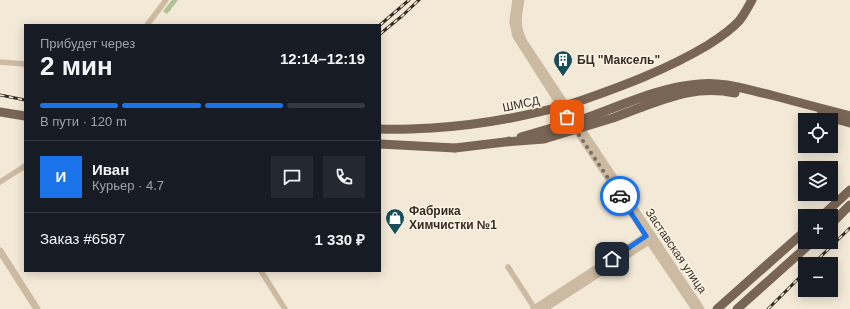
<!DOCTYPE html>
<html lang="ru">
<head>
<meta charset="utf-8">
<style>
  :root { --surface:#171b24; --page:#242831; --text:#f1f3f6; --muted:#9ea1a6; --line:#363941; --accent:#1a73e8 }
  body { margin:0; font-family:Arial,sans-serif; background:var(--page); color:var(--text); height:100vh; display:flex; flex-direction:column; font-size:15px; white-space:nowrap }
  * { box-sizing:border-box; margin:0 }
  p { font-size:13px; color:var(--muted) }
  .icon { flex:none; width:22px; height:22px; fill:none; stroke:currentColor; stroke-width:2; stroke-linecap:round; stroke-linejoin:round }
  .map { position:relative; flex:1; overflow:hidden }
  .side { position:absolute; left:24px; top:24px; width:357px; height:248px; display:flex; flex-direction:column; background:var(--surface); border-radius:0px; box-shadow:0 2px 10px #0003 }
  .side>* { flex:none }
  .tools { position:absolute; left:798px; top:113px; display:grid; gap:8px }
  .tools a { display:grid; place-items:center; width:40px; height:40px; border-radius:0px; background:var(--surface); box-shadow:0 2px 10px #0003; font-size:20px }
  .pin { position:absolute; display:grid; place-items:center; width:34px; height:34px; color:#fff; margin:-17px; border-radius:8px; box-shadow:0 2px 6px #0006 }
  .courier { position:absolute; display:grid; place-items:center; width:40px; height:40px; margin:-20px; border:3px solid #1a73e8; border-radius:50%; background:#fff; color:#222; box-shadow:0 1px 5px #0007 }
  .overview em { font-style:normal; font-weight:600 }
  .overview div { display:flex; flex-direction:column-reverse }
  .overview { display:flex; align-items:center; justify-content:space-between; height:68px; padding:0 16px }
  h1 { font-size:26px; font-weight:600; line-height:30px }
  .bar { display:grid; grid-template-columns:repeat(4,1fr); gap:6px 4px; align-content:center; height:48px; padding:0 16px }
  .bar i { height:5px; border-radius:3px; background:var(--line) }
  .bar .on { background:var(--accent) }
  .bar p { grid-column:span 4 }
  .line { display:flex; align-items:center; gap:10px; padding:0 16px; border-top:1px solid var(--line) }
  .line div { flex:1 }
  .round { display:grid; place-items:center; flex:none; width:42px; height:42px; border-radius:0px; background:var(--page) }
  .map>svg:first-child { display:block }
  .grass { fill:url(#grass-dots) }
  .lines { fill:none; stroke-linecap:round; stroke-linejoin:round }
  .minor { stroke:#ccbaa2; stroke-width:5.5 }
  .tertiary { stroke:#ccbaa2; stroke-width:7 }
  .primary { stroke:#796554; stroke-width:9 }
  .rail-casing { stroke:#362c25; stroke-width:3 }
  .rail { stroke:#fbf3e3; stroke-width:1.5; stroke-dasharray:4.5; stroke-linecap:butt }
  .primary-bridge { stroke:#796554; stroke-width:9 }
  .done { stroke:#786e63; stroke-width:4; stroke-dasharray:0 7.2 }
  .route { stroke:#1a73e8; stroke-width:5 }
  .labels { text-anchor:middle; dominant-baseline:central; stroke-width:3; stroke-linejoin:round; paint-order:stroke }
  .poi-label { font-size:12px; font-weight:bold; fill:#362c25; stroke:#fbf3e3; text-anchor:start }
  .street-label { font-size:12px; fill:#362c25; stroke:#fbf3e3 }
</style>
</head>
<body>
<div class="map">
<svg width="850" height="309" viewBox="0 0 850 309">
  <defs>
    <pattern id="grass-dots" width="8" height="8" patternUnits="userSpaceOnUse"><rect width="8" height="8" fill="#aec396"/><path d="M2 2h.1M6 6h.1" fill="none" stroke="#8e9f7a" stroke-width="1.8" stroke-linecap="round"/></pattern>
  </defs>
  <rect width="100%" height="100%" fill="#f3e9d7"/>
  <path class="grass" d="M172,0H178L167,14L163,11Z"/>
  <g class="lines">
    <path class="minor" d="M515,0L512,22L515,36L562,110L648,239
      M147,25L166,0
      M0,62L25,64
      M0,182L25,166
      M508,267L535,309
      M261,271L285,309"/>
    <path class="tertiary" d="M521,0C518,15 516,28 524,42L701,309
      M649,241L695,309
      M0,251L37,309
      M534,309L646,236H653
      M544,309L649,241L653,236"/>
    <path class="primary" d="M577,102C623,86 666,70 708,45C719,38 730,31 739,21C744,15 748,7 752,0
      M642,107C675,95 699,86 735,93
      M0,112L25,116
      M821,115L850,123
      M589,117C625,104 660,87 699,84C723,81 748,90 771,95C797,102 824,109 850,116
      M380,144L455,148
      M822,216L850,190
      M831,224L850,205
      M717,309L805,231
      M737,309L812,242"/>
    <defs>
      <path id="rail" d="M380,25L409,0
        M380,34L402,16L419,0
        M0,95L25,100
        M813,264L850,228
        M768,309L805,272"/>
    </defs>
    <use href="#rail" class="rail-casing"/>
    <use href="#rail" class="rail"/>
    <path class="primary-bridge" d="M380,129C397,130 415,129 432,128C482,125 529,116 577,102
      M521,137L589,117
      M505,142L544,139L613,118L642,107
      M455,148L505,142L509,141"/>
  </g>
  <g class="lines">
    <path class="done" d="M567,117L620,196"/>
    <path class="route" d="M612,259L646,236L620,196"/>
  </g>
  <defs>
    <symbol id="building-pin" viewBox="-11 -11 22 30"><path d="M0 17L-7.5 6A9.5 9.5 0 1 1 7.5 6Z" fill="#174e5a" stroke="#fbf3e3"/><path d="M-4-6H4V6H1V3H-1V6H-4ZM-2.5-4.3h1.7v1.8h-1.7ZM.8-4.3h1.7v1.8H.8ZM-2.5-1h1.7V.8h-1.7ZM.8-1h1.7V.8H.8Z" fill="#fff"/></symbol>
    <symbol id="shop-pin" viewBox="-11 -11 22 30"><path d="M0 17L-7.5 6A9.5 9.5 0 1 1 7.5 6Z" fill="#174e5a" stroke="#fbf3e3"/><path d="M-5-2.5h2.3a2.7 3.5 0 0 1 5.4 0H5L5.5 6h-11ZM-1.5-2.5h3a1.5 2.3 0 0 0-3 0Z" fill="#fff"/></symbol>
  </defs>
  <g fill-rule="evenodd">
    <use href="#building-pin" x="552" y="49" width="22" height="30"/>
    <use href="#shop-pin" x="384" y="207" width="22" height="30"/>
  </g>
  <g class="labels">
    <g class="poi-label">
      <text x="577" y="60">БЦ "Максель"</text>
      <text x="409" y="211">Фабрика<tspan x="409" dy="14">Химчистки №1</tspan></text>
    </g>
    <g class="street-label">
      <text transform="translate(521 104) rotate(-12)">ШМСД</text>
      <text transform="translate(676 251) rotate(56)">Заставская улица</text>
    </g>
  </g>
</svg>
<div class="tools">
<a><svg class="icon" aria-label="locate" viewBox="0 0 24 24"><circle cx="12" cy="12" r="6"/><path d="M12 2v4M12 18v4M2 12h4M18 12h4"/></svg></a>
<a><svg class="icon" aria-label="layers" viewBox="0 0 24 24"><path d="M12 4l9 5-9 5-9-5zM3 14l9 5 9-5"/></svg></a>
<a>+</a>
<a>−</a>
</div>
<div class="pin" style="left:567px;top:117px;background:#ea580c"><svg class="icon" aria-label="bag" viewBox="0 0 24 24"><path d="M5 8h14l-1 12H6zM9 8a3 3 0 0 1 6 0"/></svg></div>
<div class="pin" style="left:612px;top:259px;background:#1f2937"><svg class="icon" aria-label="home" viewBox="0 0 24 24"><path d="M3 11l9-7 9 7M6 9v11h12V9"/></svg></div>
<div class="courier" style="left:620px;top:196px"><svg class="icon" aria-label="car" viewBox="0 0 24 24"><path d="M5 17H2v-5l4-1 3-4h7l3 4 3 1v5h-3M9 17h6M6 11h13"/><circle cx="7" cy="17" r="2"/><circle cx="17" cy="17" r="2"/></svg></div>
<section class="side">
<div class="overview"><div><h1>2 мин</h1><p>Прибудет через</p></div><em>12:14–12:19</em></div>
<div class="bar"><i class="on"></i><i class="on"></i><i class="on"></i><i></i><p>В пути · 120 m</p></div>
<div class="line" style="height:72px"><b class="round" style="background:var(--accent);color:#fff">И</b><div><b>Иван</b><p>Курьер · 4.7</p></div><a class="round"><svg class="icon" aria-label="chat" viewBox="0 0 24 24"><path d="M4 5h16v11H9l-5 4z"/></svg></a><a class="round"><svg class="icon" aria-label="phone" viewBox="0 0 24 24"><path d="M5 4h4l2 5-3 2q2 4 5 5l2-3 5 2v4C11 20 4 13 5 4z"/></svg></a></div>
<div class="line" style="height:52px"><div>Заказ #6587</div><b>1 330 ₽</b></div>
</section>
</div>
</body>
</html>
